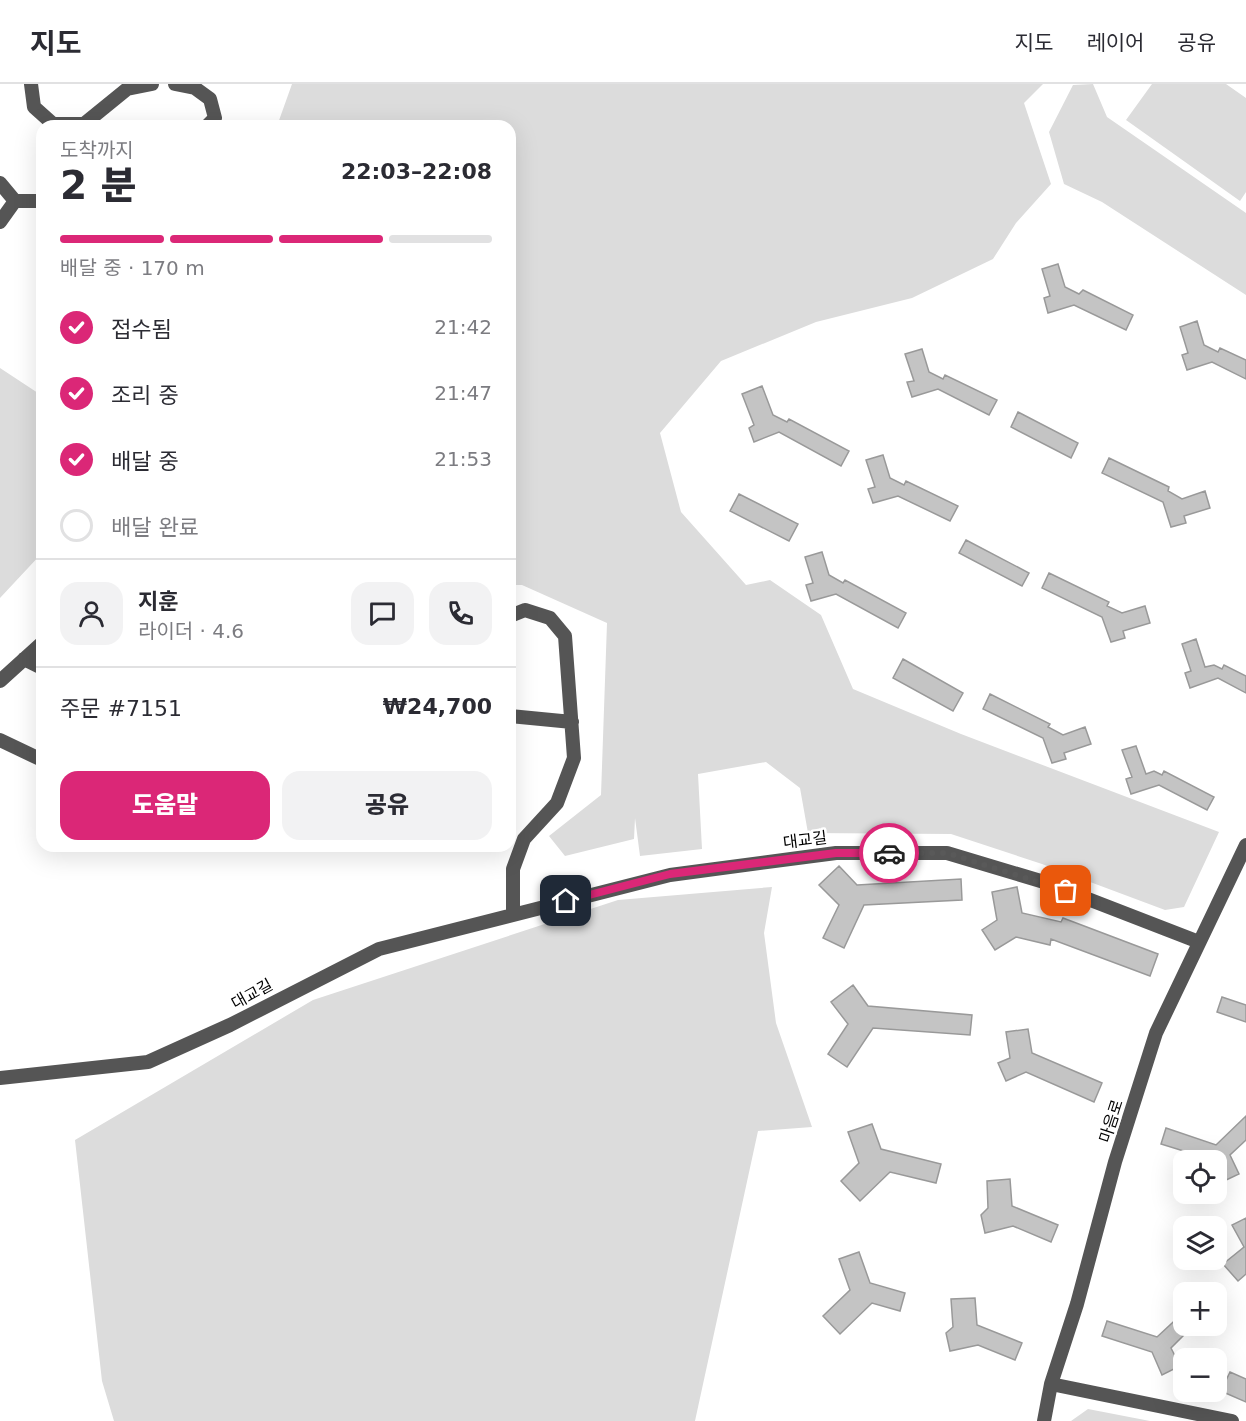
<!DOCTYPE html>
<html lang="ko">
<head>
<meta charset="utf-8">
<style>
  :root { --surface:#fff; --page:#f2f2f3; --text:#2b2b33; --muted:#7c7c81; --line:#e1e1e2; --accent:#db2777 }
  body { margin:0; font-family:"DejaVu Sans","Noto Sans KR",sans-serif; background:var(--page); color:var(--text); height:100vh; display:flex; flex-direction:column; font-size:22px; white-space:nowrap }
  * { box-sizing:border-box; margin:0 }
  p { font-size:20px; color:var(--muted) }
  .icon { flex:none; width:33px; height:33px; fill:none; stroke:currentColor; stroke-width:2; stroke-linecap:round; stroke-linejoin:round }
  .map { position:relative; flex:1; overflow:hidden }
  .side { position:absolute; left:36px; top:36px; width:480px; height:732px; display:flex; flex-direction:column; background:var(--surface); border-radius:18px; box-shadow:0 6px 24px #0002 }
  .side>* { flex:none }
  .controls { position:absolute; left:1173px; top:1066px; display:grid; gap:12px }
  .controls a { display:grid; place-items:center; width:54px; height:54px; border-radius:12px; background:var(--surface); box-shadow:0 6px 24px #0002; font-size:30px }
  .pin { position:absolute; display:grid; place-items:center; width:51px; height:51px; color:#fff; margin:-26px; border-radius:12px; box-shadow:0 3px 9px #0006 }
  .courier { position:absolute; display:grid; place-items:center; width:60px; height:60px; margin:-30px; border:4px solid #db2777; border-radius:50%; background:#fff; color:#222; box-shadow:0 2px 8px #0007 }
  .headline em { font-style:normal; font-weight:800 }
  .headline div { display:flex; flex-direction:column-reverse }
  .headline { display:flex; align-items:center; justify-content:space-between; height:102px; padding:0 24px }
  h1 { font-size:39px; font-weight:800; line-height:45px }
  .bar { display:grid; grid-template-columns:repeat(4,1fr); gap:9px 6px; align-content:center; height:72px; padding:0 24px }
  .bar i { height:8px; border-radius:4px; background:var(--line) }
  .bar .on { background:var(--accent) }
  .bar p { grid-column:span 4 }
  .line { display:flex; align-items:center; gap:15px; padding:0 24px; border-top:2px solid var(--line) }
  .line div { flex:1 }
  .round { display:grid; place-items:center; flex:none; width:63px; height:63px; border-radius:18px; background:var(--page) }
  ol { padding:0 24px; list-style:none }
  li { display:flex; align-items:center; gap:18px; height:66px }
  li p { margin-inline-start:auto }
  li .icon { padding:6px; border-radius:50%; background:var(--accent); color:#fff; stroke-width:4 }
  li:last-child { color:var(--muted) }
  li i { width:33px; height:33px; border:3px solid var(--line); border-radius:50% }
  .button { display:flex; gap:12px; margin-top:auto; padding:12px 24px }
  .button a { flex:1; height:69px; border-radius:18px; background:var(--accent); color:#fff; font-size:24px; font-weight:800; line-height:69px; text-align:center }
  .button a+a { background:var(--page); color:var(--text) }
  header { display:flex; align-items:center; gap:36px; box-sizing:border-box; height:84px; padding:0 30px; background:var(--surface); border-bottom:2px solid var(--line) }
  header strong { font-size:28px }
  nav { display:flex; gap:33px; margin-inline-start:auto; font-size:21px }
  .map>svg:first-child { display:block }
  .green { fill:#dcdcdc }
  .building { fill:#c4c4c4; stroke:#999; stroke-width:1.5 }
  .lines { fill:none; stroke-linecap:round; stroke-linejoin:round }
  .minor { stroke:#555; stroke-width:14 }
  .done { stroke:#595959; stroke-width:6; stroke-dasharray:0 10.8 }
  .route { stroke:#db2777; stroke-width:8 }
  .labels { text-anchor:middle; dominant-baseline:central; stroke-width:5; stroke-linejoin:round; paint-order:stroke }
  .street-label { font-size:16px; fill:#000; stroke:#fff }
</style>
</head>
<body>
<header>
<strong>지도</strong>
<nav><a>지도</a><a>레이어</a><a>공유</a></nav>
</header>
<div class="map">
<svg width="1246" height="1337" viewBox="0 0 1246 1337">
  <rect width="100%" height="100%" fill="#fff"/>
  <path class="green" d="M292,0H1043L1024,19L1051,100L1016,139L993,175L912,214L816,238L721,277L660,349L681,428L746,501L770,496L821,531L853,605L961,650L1219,748L1184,823L1165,826L1042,780L951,750L808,749L800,704L766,678L698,690L702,765L640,772L635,734L634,755L565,772L549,752L601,711L607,539L522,501H510V42H277Z
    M1093,0L1107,33L1246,129V211L1102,118L1064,100L1049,48L1073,1Z
    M1152,0H1226L1246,14V108L1240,117L1126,36Z
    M42,217V469L0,514V284L41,311Z
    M772,803L764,849L776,939L812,1043L758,1047L695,1337H114L102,1297L75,1056L313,916L618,816Z
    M1088,1325L1150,1337H1071Z"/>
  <path class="building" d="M1058,180L1065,203L1079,210L1083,206L1133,231L1126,246L1074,221L1048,229L1044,214L1050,212L1042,185Z
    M1197,237L1204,261L1218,268L1220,264L1246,276V295L1212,278L1187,286L1182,271L1188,269L1180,243Z
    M922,265L929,288L943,295L945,291L997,316L989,331L938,305L912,313L907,298L914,297L905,270Z
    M762,302L773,331L787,338L789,335L849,367L841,382L779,348L754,358L749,344L754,341L742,310Z
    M1018,328L1078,359L1071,374L1011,343Z
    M883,371L890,394L904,401L906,397L958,422L950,437L898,412L873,419L868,405L875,403L866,376Z
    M1109,374L1169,403L1168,407L1182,415L1205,407L1210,424L1184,432L1186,439L1171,443L1163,418L1102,389Z
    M739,410L798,440L789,457L730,427Z
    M966,456L1029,489L1022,502L959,469Z
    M822,468L829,491L843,499L845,496L906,529L898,544L836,510L811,517L806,501L813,499L805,473Z
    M1049,489L1109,518L1107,522L1122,529L1145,522L1150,539L1123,547L1125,554L1111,558L1102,533L1042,504Z
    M1196,555L1205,583L1214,581L1222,585L1224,581L1246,592V609L1218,594L1190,604L1185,589L1191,587L1182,560Z
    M903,575L963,609L953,627L893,594Z
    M990,610L1050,640L1048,643L1063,651L1085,643L1091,660L1064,669L1066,675L1052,679L1043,654L983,625Z
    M1136,662L1146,690L1154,687L1162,691L1164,687L1214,713L1207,726L1159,701L1131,710L1126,695L1132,693L1122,666Z
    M839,782L857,801L961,795L962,816L864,821L844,864L823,854L839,821L819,801Z
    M1017,803L1022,829L1061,838L1063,834L1158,870L1150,892L1051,855L1050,861L1016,853L995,866L982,846L997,836L992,808Z
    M853,901L868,922L972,931L970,951L873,944L847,983L828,970L848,940L831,918Z
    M1222,913L1246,921V938L1217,928Z
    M1028,945L1032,969L1102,999L1094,1018L1026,988L1006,997L998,979L1010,974L1006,948Z
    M1246,1032V1056L1230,1071L1239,1090L1222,1098L1216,1088V1077L1161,1060L1166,1044L1216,1061Z
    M872,1040L881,1065L941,1080L936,1099L890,1088L860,1117L841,1097L859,1079L848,1048Z
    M1010,1095L1012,1122L1058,1141L1051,1158L1013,1142L985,1149L981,1131L988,1124L987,1097Z
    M1246,1134V1190L1238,1197L1223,1180L1244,1163L1232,1141Z
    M859,1168L870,1199L905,1209L900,1227L872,1219L840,1250L823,1232L850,1206L839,1175Z
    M975,1214L977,1241L1022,1259L1015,1276L978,1261L950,1267L946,1249L953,1243L951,1215Z
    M1184,1228V1242H1193L1171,1264L1180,1282L1162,1291L1152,1268L1102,1252L1107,1237L1157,1253Z
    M1230,1288L1246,1295V1318L1221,1307Z"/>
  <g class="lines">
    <path class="minor" d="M31,0L34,23L53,40H84L127,5L152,0
      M175,0L195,4L210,15L215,34L207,42
      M0,99L15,117
      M15,117H42
      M0,138L15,117
      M510,532L525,526L550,534L565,552L574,674L557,719L524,755L513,785V830
      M24,575L42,584
      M0,597L42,559
      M510,632L572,638
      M0,656L42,676
      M0,994L148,978L230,941L379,865L670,791L836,769H947L1044,798L1199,858
      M1051,1300L1232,1337
      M1044,1337L1051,1300L1077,1220L1115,1078L1156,949L1246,761"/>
  </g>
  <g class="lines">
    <path class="done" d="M889,769H947L1066,807"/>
    <path class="route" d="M566,817L670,790L836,769H889"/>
  </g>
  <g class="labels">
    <g class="street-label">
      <text transform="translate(805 756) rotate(-7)">대교길</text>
      <text transform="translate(252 910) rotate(-29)">대교길</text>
      <text transform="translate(1111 1037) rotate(-72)">마음로</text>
    </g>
  </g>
</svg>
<div class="controls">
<a><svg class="icon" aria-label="locate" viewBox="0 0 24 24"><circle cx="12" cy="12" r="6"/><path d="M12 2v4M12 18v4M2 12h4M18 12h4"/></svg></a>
<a><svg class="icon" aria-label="layers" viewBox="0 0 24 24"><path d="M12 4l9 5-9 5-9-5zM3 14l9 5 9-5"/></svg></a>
<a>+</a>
<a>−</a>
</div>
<div class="pin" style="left:1066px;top:807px;background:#ea580c"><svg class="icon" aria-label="bag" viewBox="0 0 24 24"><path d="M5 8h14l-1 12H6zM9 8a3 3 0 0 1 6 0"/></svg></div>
<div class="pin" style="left:566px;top:817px;background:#1f2937"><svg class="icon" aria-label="home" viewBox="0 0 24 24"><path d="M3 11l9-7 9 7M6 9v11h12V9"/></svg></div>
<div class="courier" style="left:889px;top:769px"><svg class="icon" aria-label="car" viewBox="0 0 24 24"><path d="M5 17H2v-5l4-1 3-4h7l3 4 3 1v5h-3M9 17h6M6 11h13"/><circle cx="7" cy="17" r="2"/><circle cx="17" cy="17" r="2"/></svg></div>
<section class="side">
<div class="headline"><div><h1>2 분</h1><p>도착까지</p></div><em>22:03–22:08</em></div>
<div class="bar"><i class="on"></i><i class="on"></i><i class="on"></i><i></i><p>배달 중 · 170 m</p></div>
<ol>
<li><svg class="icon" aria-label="check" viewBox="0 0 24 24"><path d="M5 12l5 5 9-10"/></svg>접수됨<p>21:42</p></li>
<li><svg class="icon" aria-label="check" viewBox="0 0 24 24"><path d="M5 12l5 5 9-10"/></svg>조리 중<p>21:47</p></li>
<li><svg class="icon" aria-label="check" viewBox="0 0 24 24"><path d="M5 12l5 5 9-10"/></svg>배달 중<p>21:53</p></li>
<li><i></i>배달 완료</li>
</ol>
<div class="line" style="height:108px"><a class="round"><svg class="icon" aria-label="person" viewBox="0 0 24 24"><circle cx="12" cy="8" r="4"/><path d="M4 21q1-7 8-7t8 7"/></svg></a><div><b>지훈</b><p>라이더 · 4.6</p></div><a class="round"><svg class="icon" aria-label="chat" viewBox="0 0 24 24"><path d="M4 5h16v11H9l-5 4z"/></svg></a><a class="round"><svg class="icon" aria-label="phone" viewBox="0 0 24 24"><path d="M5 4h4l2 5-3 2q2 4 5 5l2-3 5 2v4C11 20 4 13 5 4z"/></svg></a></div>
<div class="line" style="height:78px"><div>주문 #7151</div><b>₩24,700</b></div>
<div class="button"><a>도움말</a><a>공유</a></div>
</section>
</div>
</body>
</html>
